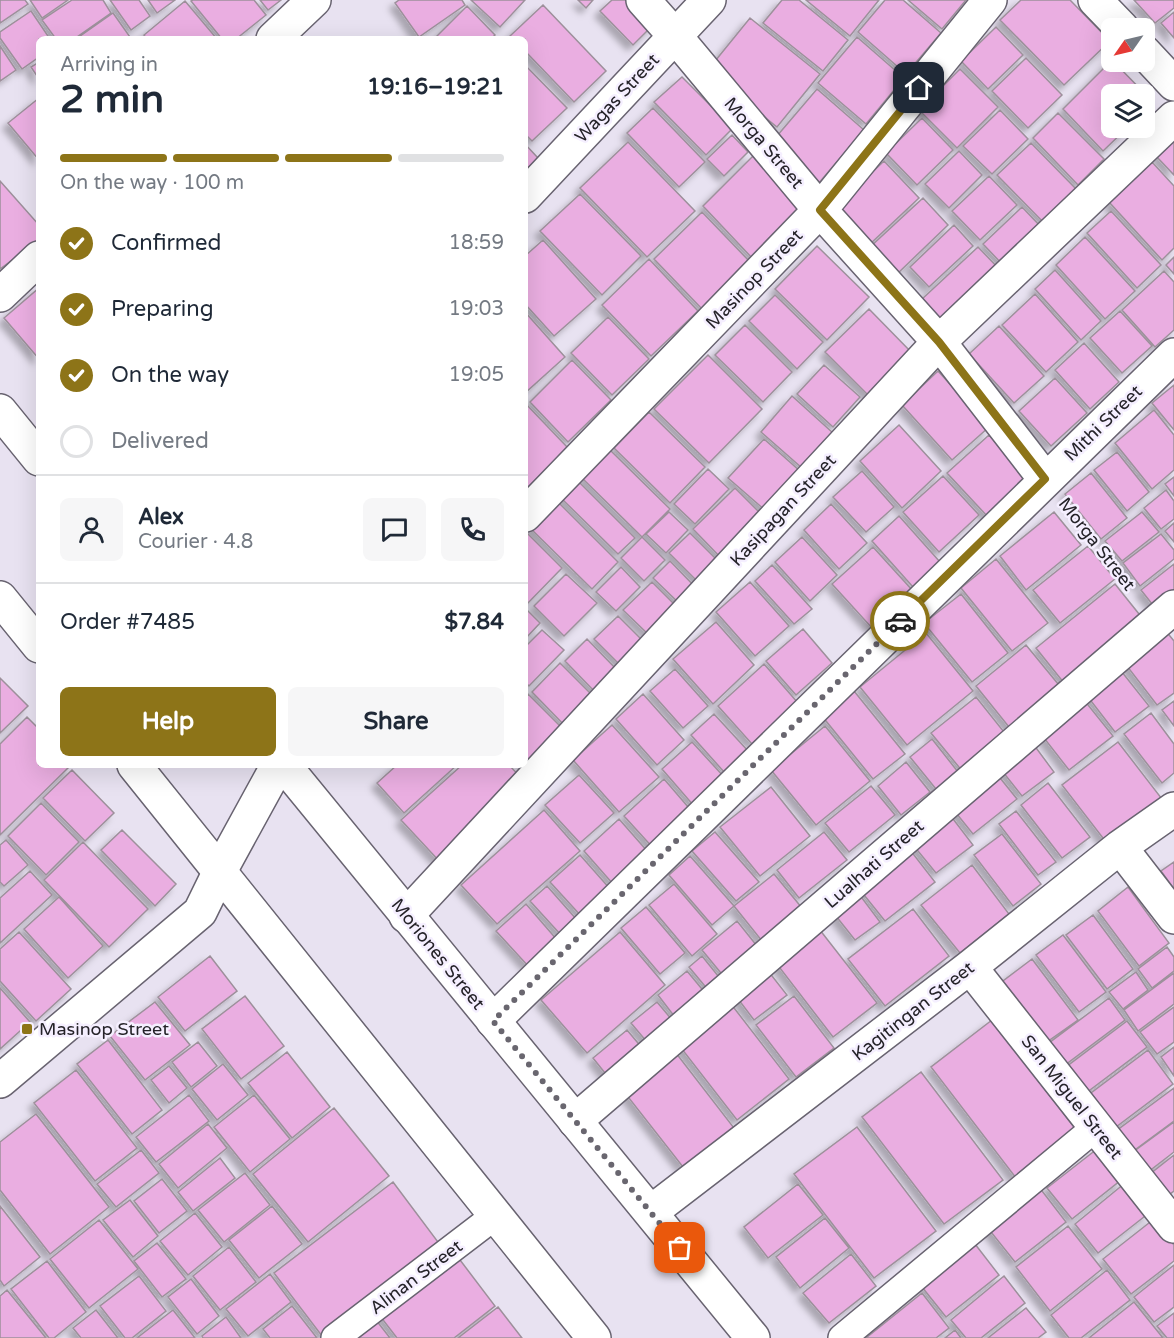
<!DOCTYPE html>
<html lang="en">
<head>
<meta charset="utf-8">
<style>
  :root { --surface:#fff; --page:#f6f6f7; --text:#1f2937; --muted:#747a83; --line:#e0e1e3; --accent:#8d7418 }
  body { margin:0; font-family:"Varela Round",sans-serif; background:var(--page); color:var(--text); height:100vh; display:flex; flex-direction:column; font-size:22px; white-space:nowrap }
  * { box-sizing:border-box; margin:0 }
  p { font-size:20px; color:var(--muted) }
  .icon { flex:none; width:33px; height:33px; fill:none; stroke:currentColor; stroke-width:2; stroke-linecap:round; stroke-linejoin:round }
  .map { position:relative; flex:1; overflow:hidden }
  .details { position:absolute; left:36px; top:36px; width:492px; height:732px; display:flex; flex-direction:column; background:var(--surface); border-radius:9px; box-shadow:0 6px 24px #0002 }
  .details>* { flex:none }
  .needle { width:39px; rotate:236deg }
  .controls { position:absolute; left:1101px; top:18px; display:grid; gap:12px }
  .controls a { display:grid; place-items:center; width:54px; height:54px; border-radius:9px; background:var(--surface); box-shadow:0 6px 24px #0002; font-size:30px }
  .pin { position:absolute; display:grid; place-items:center; width:51px; height:51px; color:#fff; margin:-26px; border-radius:12px; box-shadow:0 3px 9px #0006 }
  .courier { position:absolute; display:grid; place-items:center; width:60px; height:60px; margin:-30px; border:4px solid #8d7418; border-radius:50%; background:#fff; color:#222; box-shadow:0 2px 8px #0007 }
  .overview em { font-style:normal; font-weight:700 }
  .overview div { display:flex; flex-direction:column-reverse }
  .overview { display:flex; align-items:center; justify-content:space-between; height:102px; padding:0 24px }
  h1 { font-size:39px; font-weight:700; line-height:45px }
  .bar { display:grid; grid-template-columns:repeat(4,1fr); gap:9px 6px; align-content:center; height:72px; padding:0 24px }
  .bar i { height:8px; border-radius:4px; background:var(--line) }
  .bar .active { background:var(--accent) }
  .bar p { grid-column:span 4 }
  .line { display:flex; align-items:center; gap:15px; padding:0 24px; border-top:2px solid var(--line) }
  .line div { flex:1 }
  .round { display:grid; place-items:center; flex:none; width:63px; height:63px; border-radius:9px; background:var(--page) }
  ol { padding:0 24px; list-style:none }
  li { display:flex; align-items:center; gap:18px; height:66px }
  li p { margin-inline-start:auto }
  li .icon { padding:6px; border-radius:50%; background:var(--accent); color:#fff; stroke-width:4 }
  li:last-child { color:var(--muted) }
  li i { width:33px; height:33px; border:3px solid var(--line); border-radius:50% }
  .cta { display:flex; gap:12px; margin-top:auto; padding:12px 24px }
  .cta a { flex:1; height:69px; border-radius:9px; background:var(--accent); color:#fff; font-size:24px; font-weight:700; line-height:69px; text-align:center }
  .cta a+a { background:var(--page); color:var(--text) }
  .map>svg:first-child { display:block }
  .building { fill:#eaaee1; stroke:#9d909b; stroke-width:1.5; filter:url(#shadow) }
  .lines { fill:none; stroke-linecap:round; stroke-linejoin:round }
  .service-casing { stroke:#686370; stroke-width:30 }
  .pedestrian-casing { stroke:#686370; stroke-width:36 }
  .minor-casing { stroke:#686370; stroke-width:36 }
  .tertiary-casing { stroke:#686370; stroke-width:36 }
  .secondary-casing { stroke:#686370; stroke-width:36 }
  .path { stroke:#a8a3af; stroke-width:4; stroke-dasharray:4.5 4.5; stroke-linecap:butt }
  .service { stroke:#fff; stroke-width:27 }
  .pedestrian { stroke:#fff; stroke-width:33 }
  .minor { stroke:#fff; stroke-width:33 }
  .tertiary { stroke:#fff; stroke-width:33 }
  .secondary { stroke:#fff; stroke-width:33 }
  .done { stroke:#69666f; stroke-width:6; stroke-dasharray:0 10.8 }
  .route { stroke:#8d7418; stroke-width:8 }
  .poi-dot { fill:#8d7418; stroke:#f5efff; stroke-width:2 }
  .labels { text-anchor:middle; dominant-baseline:central; stroke-width:5; stroke-linejoin:round; paint-order:stroke }
  .street-label { font-size:18px; fill:#252329; stroke:#f5efff }
  .poi-label { font-size:18px; fill:#252329; stroke:#f5efff; text-anchor:start }
</style>
</head>
<body>
<div class="map">
<svg width="1174" height="1338" viewBox="0 0 1174 1338">
  <defs>
    <filter id="shadow"><feDropShadow dx="-5.5" dy="5.5" stdDeviation="3" flood-color="#0004"/></filter>
  </defs>
  <rect width="100%" height="100%" fill="#e8e2f1"/>
  <path class="building" d="M0,0H25L28,4L0,23Z
    M30,0H68L42,18Z
    M72,0H103L111,13L74,39H56L42,20Z
    M110,0H139L150,16L131,30Z
    M148,0H175L157,13Z
    M193,0H254L266,15L236,39H222L191,1Z
    M260,0H281L268,10Z
    M399,0H462L465,5L419,37L395,3Z
    M471,0H525L500,27Z
    M578,0H593L586,8Z
    M612,0H634L656,22L633,45L600,11Z
    M782,0H799L848,40L823,71L763,23Z
    M806,0H879L850,36Z
    M885,0H903L941,33L906,74L858,32Z
    M908,0H966L942,29Z
    M1021,0H1070L1110,41L1064,85L1000,20Z
    M1134,0H1174V8L1155,23Z
    M185,1L217,39H147L144,35Z
    M543,5L606,71L574,102L525,51V39H513L510,36Z
    M467,6L495,35L491,39H434Z
    M31,11L50,39H39V57L22,69L0,38V32Z
    M1174,12V38L1161,23Z
    M113,13L130,37L127,39H76Z
    M750,18L820,74L777,127L707,71Z
    M996,27L1023,55L988,89L961,61Z
    M857,37L904,78L866,124L818,83Z
    M0,46L16,70L0,81Z
    M1026,58L1062,95L1028,128L992,91Z
    M1112,60L1153,102L1144,110V94H1112V128H1127L1103,151L1063,109Z
    M39,62V79L31,67Z
    M525,65L567,108L532,141L525,134Z
    M960,69L998,107L957,148L919,110Z
    M682,77L733,128L706,155L654,102Z
    M817,89L864,130L818,184L771,143Z
    M39,98V160L8,123Z
    M653,108L705,162L679,187L627,133Z
    M1000,110L1028,139L992,174L963,146Z
    M1058,113L1104,159L1078,185L1033,138Z
    M922,118L953,150L917,185L886,153Z
    M732,135L748,152L724,176L707,159Z
    M1174,140V175L1156,156Z
    M628,142L695,211L647,257L580,188Z
    M1031,143L1078,191L1045,224L997,175Z
    M525,144L538,158L525,171Z
    M959,151L982,175L949,208L925,184Z
    M753,156L804,209L753,259L703,206Z
    M884,161L919,198L869,245L835,208Z
    M1152,162L1174,186V248L1162,260L1109,202Z
    M989,176L1017,205L980,240L952,211Z
    M0,181L39,225V240L0,269Z
    M580,194L641,256L602,295L540,231Z
    M923,198L948,225L895,276L869,248Z
    M1022,207L1042,228L1003,265L983,244Z
    M1111,211L1161,265L1137,288L1087,233Z
    M702,212L751,263L703,310L654,259Z
    M954,225L973,246L929,287L910,267Z
    M1085,237L1135,291L1105,319L1056,265Z
    M543,240L596,299L554,336L525,304V256Z
    M817,246L869,297L827,340L775,289Z
    M978,247L1002,272L945,326L921,300Z
    M1174,257V274L1166,265Z
    M649,259L698,311L651,356L602,305Z
    M1055,270L1101,321L1081,340L1035,289Z
    M1164,271L1174,282V330L1155,347L1122,310Z
    M39,288V359L4,318Z
    M1035,294L1078,342L1046,372L1002,325Z
    M775,295L823,342L797,369L749,321Z
    M869,309L913,354L870,397L825,352Z
    M1120,311L1152,346L1122,373L1090,338Z
    M525,312L565,357L525,393Z
    M608,317L649,359L612,395L571,353Z
    M745,325L792,372L763,402L715,355Z
    M999,326L1044,376L1014,403L969,354Z
    M1084,343L1119,382L1090,409L1055,370Z
    M708,355L762,409L709,463L654,409Z
    M572,360L611,400L568,442L530,402Z
    M824,365L860,397L833,427L797,394Z
    M938,371L989,427L952,460L902,405Z
    M1055,378L1087,413L1051,446L1019,411Z
    M1174,385V430L1152,403Z
    M792,396L833,433L802,468L761,432Z
    M525,403L568,448L525,490Z
    M1154,410L1174,435V470L1152,489L1115,443Z
    M649,412L705,467L670,503L614,448Z
    M899,425L941,471L902,508L860,461Z
    M989,435L1029,479L988,517L947,473Z
    M764,439L801,472L766,511L728,478Z
    M610,450L670,509L642,537L582,478Z
    M1117,452L1149,492L1127,511L1094,470Z
    M708,469L729,489L695,524L674,504Z
    M862,471L894,507L866,532L833,497Z
    M1091,473L1127,518L1101,539L1065,494Z
    M943,476L979,515L939,552L903,512Z
    M1174,477V496L1165,484Z
    M578,481L635,538L618,554L561,498Z
    M735,488L765,518L723,560L693,529Z
    M1166,490L1174,501V519L1161,529L1144,508Z
    M554,498L618,562L592,589L527,525Z
    M831,504L867,543L839,569L804,530Z
    M669,512L688,530L666,553L646,534Z
    M1054,512L1081,545L1026,590L1000,556Z
    M1142,512L1159,532L1122,561L1105,541Z
    M899,516L940,562L913,587L872,541Z
    M1174,523V542L1165,531Z
    M526,532L562,568L528,603L525,600Z
    M690,533L725,568L705,589L669,553Z
    M1161,534L1174,550V559L1140,586L1123,563Z
    M642,537L665,560L644,581L621,558Z
    M802,537L837,575L810,601L775,562Z
    M1088,546L1115,579L1060,623L1033,590Z
    M873,547L913,591L872,628L832,584Z
    M996,559L1048,623L1012,651L961,588Z
    M670,561L699,591L683,607L653,578Z
    M1174,564V603L1160,614L1141,590Z
    M772,565L812,609L794,624L755,581Z
    M621,567L640,587L616,611L596,592Z
    M566,574L597,603L564,636L534,606Z
    M652,582L679,609L651,637L623,610Z
    M750,582L789,626L755,656L716,612Z
    M1115,584L1143,619L1064,683L1036,648Z
    M961,594L1008,653L972,682L924,623Z
    M525,608L540,623L525,639Z
    M618,616L647,645L623,668L594,639Z
    M716,622L754,665L713,704L673,659Z
    M1161,625L1174,641V693L1157,705L1120,657Z
    M803,629L832,663L796,695L766,661Z
    M542,630L564,650L529,686L525,682V647Z
    M926,633L973,691L907,745L860,687Z
    M587,639L619,672L597,694L565,661Z
    M1026,645L1063,690L1013,732L976,686Z
    M1114,662L1149,706L1115,732L1081,688Z
    M560,663L599,702L570,731L532,692Z
    M764,664L798,703L752,744L718,706Z
    M675,669L708,706L683,728L650,691Z
    M0,678L28,706L0,733Z
    M854,691L905,754L873,779L822,716Z
    M528,694L568,734L528,774L519,765H525V697Z
    M643,694L684,740L657,765L616,719Z
    M1080,695L1113,736L1069,770L1037,729Z
    M976,697L1008,737L963,772L931,733Z
    M1174,701V726L1162,710Z
    M1151,713L1174,744V773L1162,783L1124,734Z
    M714,714L749,752L725,773L691,735Z
    M27,717L39,729V765H71L0,835V744Z
    M612,725L659,777L619,812L573,760Z
    M825,726L870,781L816,825L771,770Z
    M1028,737L1054,772L1022,796L995,762Z
    M932,739L962,777L940,794L910,757Z
    M692,742L725,778L694,806L662,769Z
    M1118,742L1162,799L1106,842L1062,785Z
    M906,762L930,792L901,815L878,786Z
    M397,765H457L404,813L377,783Z
    M462,765H509L527,784L441,863L401,820Z
    M992,768L1017,799L973,834L948,803Z
    M72,770L114,813L85,841L43,798Z
    M579,775L614,813L580,843L545,805Z
    M664,779L695,815L655,850L624,816Z
    M1048,783L1090,837L1062,858L1021,805Z
    M871,786L895,815L849,852L825,823Z
    M771,787L810,836L760,876L720,827Z
    M41,803L79,842L46,875L8,836Z
    M544,810L580,851L497,924L461,885Z
    M947,811L973,845L936,873L909,840Z
    M1016,811L1056,862L1038,875L999,824Z
    M619,819L648,852L613,884L584,851Z
    M122,830L176,884L155,906L101,850Z
    M715,832L759,882L736,901L692,851Z
    M824,832L847,860L799,898L777,870Z
    M1002,834L1041,884L1013,906L974,855Z
    M6,840L28,865L4,886L0,882V845Z
    M83,842L148,909L109,947L44,880Z
    M907,846L935,882L885,921L856,885Z
    M580,855L611,890L582,917L550,882Z
    M690,856L734,906L712,925L669,875Z
    M1174,862V889L1161,871Z
    M972,865L1009,914L960,953L921,905Z
    M30,871L52,895L0,943V898Z
    M774,874L802,908L762,941L734,906Z
    M674,884L717,934L692,956L649,905Z
    M547,886L577,920L561,935L530,901Z
    M853,886L880,922L855,940L828,906Z
    M1128,887L1169,943L1139,966L1098,911Z
    M59,897L103,946L68,978L24,929Z
    M526,904L558,941L529,967L496,931Z
    M646,907L685,953L660,974L621,928Z
    M913,909L949,956L885,1006L848,959Z
    M1093,915L1133,969L1107,989L1066,935Z
    M737,921L765,956L730,984L702,950Z
    M816,925L877,1003L833,1037L773,959Z
    M19,932L71,989L36,1021L0,981V949Z
    M620,932L665,985L587,1053L541,1000Z
    M1063,935L1106,992L1079,1012L1036,955Z
    M1167,947L1174,957V971L1152,988L1138,969Z
    M210,956L237,991L185,1031L158,997Z
    M702,956L727,987L714,997L689,967Z
    M1032,959L1078,1020L1044,1044L999,984Z
    M765,967L787,995L754,1020L732,991Z
    M687,971L711,1000L681,1025L658,995Z
    M1136,972L1148,990L1123,1009L1109,992Z
    M1174,973V1004L1138,1031L1124,1010Z
    M0,988L30,1022L0,1049Z
    M245,996L284,1046L241,1079L202,1029Z
    M794,996L834,1048L796,1077L756,1025Z
    M1109,998L1125,1020L1065,1065L1049,1043Z
    M155,1002L190,1045L145,1080L110,1036Z
    M657,1002L678,1027L652,1048L631,1023Z
    M731,1004L789,1079L737,1120L678,1044Z
    M1174,1007V1042L1157,1054L1140,1032Z
    M992,1020L1077,1131L1016,1178L931,1067Z
    M1127,1021L1147,1047L1086,1093L1066,1067Z
    M627,1030L648,1055L613,1083L593,1058Z
    M108,1040L162,1110L132,1134L77,1064Z
    M198,1042L217,1066L191,1087L172,1062Z
    M1174,1047V1076L1161,1057Z
    M1148,1050L1173,1084L1116,1127L1091,1093Z
    M287,1052L330,1107L292,1138L248,1083Z
    M676,1053L734,1128L683,1167L625,1093Z
    M223,1064L248,1095L217,1120L192,1089Z
    M169,1066L187,1088L169,1103L151,1080Z
    M76,1070L137,1148L95,1181L34,1103Z
    M921,1072L1003,1180L944,1224L862,1117Z
    M1174,1088V1121L1132,1152L1116,1131Z
    M189,1095L209,1121L156,1162L136,1137Z
    M254,1095L290,1139L250,1172L214,1127Z
    M334,1108L389,1176L308,1242L253,1174Z
    M36,1114L109,1207L50,1254L0,1190V1142Z
    M1174,1122V1152L1148,1172L1133,1152Z
    M208,1124L227,1148L178,1188L159,1164Z
    M857,1127L936,1231L874,1278L794,1174Z
    M1097,1149L1121,1180L1072,1219L1047,1188Z
    M141,1150L159,1173L116,1207L97,1184Z
    M1174,1155V1191L1167,1196L1150,1174Z
    M220,1158L235,1178L193,1211L178,1192Z
    M245,1173L270,1205L224,1242L198,1210Z
    M162,1179L187,1211L159,1233L134,1201Z
    M393,1182L441,1246L322,1336L274,1273Z
    M1125,1183L1149,1213L1098,1253L1075,1224Z
    M798,1184L823,1215L768,1258L744,1227Z
    M1039,1187L1066,1222L1015,1262L987,1227Z
    M130,1200L158,1236L133,1257L103,1220Z
    M0,1206L40,1257L4,1286L0,1280Z
    M272,1206L302,1244L259,1278L229,1240Z
    M195,1213L222,1247L188,1275L160,1241Z
    M825,1218L849,1248L800,1288L776,1257Z
    M1154,1219L1174,1245V1261L1131,1294L1103,1259Z
    M99,1220L138,1269L89,1308L50,1259Z
    M1068,1226L1102,1269L1050,1311L1016,1267Z
    M157,1243L186,1279L162,1297L134,1261Z
    M975,1244L999,1275L946,1317L922,1287Z
    M229,1247L256,1282L220,1310L193,1276Z
    M851,1254L876,1286L829,1323L803,1293Z
    M457,1256L495,1306L454,1338H397L380,1316Z
    M47,1261L86,1312L54,1338H49L11,1289Z
    M1174,1265V1307L1154,1322L1134,1297Z
    M1107,1270L1130,1300L1081,1338H1069L1051,1315Z
    M270,1274L291,1302L248,1336L226,1309Z
    M139,1276L166,1311L132,1338H125L100,1306Z
    M1004,1276L1025,1303L981,1338H966L951,1320Z
    M191,1279L219,1316L197,1334L168,1297Z
    M7,1290L46,1338H0V1296Z
    M922,1293L949,1328L936,1338H866Z
    M1134,1302L1163,1338H1089Z
    M292,1306L317,1338H270L263,1329Z
    M498,1307L522,1338H458Z
    M1026,1308L1046,1332L1038,1338H988Z
    M96,1310L118,1338H81L73,1328Z
    M173,1310L195,1338H137Z
    M1174,1313V1338H1167L1157,1326Z
    M226,1317L241,1338H203L202,1336Z
    M376,1320L390,1338H352Z
    M955,1330L961,1338H945Z"/>
  <g class="lines">
    <defs>
      <path id="service" d="M335,1338L496,1215
        M842,1338L1095,1128"/>
      <path id="pedestrian" d="M575,1121L1174,607"/>
      <path id="minor" d="M643,0L675,36L820,210L939,342L1045,479
        M273,39L314,0
        M525,196L709,0
        M0,295L39,258
        M525,515L820,210L990,0
        M1120,847L1174,917
        M406,916L939,342L1174,118
        M970,967L1174,1226
        M493,1021L1174,355
        M651,1212L970,967L1120,847L1174,809"/>
      <path id="tertiary" d="M1095,0L1122,28
        M1144,52L1174,84
        M0,1081L200,912L220,871L278,765"/>
      <path id="secondary" d="M0,411L39,459
        M0,598L39,646
        M134,765L594,1338
        M284,765L753,1338"/>
    </defs>
    <use href="#service" class="service-casing"/>
    <use href="#pedestrian" class="pedestrian-casing"/>
    <use href="#minor" class="minor-casing"/>
    <use href="#tertiary" class="tertiary-casing"/>
    <use href="#secondary" class="secondary-casing"/>
    <path class="path" d="M1072,513L1132,589"/>
    <use href="#service" class="service"/>
    <use href="#pedestrian" class="pedestrian"/>
    <use href="#minor" class="minor"/>
    <use href="#tertiary" class="tertiary"/>
    <use href="#secondary" class="secondary"/>
  </g>
  <g class="lines">
    <path class="done" d="M680,1248L493,1021L900,621"/>
    <path class="route" d="M900,621L1045,479L939,342L820,210L919,88"/>
  </g>
  <rect class="poi-dot" x="21" y="1023" width="12" height="12" rx="3"/>
  <g class="labels">
    <g class="street-label">
      <text transform="translate(617 98) rotate(-47)">Wagas Street</text>
      <text transform="translate(764 143) rotate(50)">Morga Street</text>
      <text transform="translate(754 279) rotate(-46)">Masinop Street</text>
      <text transform="translate(1103 423) rotate(-44)">Mithi Street</text>
      <text transform="translate(783 510) rotate(-47)">Kasipagan Street</text>
      <text transform="translate(1097 544) rotate(52)">Morga Street</text>
      <text transform="translate(874 864) rotate(-41)">Lualhati Street</text>
      <text transform="translate(438 954) rotate(51)">Moriones Street</text>
      <text transform="translate(913 1011) rotate(-38)">Kagitingan Street</text>
      <text transform="translate(1072 1097) rotate(52)">San Miguel Street</text>
      <text transform="translate(416 1277) rotate(-37)">Alinan Street</text>
    </g>
    <g class="poi-label">
      <text x="39" y="1029">Masinop Street</text>
    </g>
  </g>
</svg>
<div class="controls">
<a><svg class="needle" viewBox="-14 -14 28 28"><path d="M0-13l5 13h-10z" fill="#e53935"/><path d="M0 13l5-13h-10z" fill="#747a83"/></svg></a>
<a><svg class="icon" aria-label="layers" viewBox="0 0 24 24"><path d="M12 4l9 5-9 5-9-5zM3 14l9 5 9-5"/></svg></a>
</div>
<div class="pin" style="left:680px;top:1248px;background:#ea580c"><svg class="icon" aria-label="bag" viewBox="0 0 24 24"><path d="M5 8h14l-1 12H6zM9 8a3 3 0 0 1 6 0"/></svg></div>
<div class="pin" style="left:919px;top:88px;background:#1f2937"><svg class="icon" aria-label="home" viewBox="0 0 24 24"><path d="M3 11l9-7 9 7M6 9v11h12V9"/></svg></div>
<div class="courier" style="left:900px;top:621px"><svg class="icon" aria-label="car" viewBox="0 0 24 24"><path d="M5 17H2v-5l4-1 3-4h7l3 4 3 1v5h-3M9 17h6M6 11h13"/><circle cx="7" cy="17" r="2"/><circle cx="17" cy="17" r="2"/></svg></div>
<section class="details">
<div class="overview"><div><h1>2 min</h1><p>Arriving in</p></div><em>19:16–19:21</em></div>
<div class="bar"><i class="active"></i><i class="active"></i><i class="active"></i><i></i><p>On the way · 100 m</p></div>
<ol>
<li><svg class="icon" aria-label="check" viewBox="0 0 24 24"><path d="M5 12l5 5 9-10"/></svg>Confirmed<p>18:59</p></li>
<li><svg class="icon" aria-label="check" viewBox="0 0 24 24"><path d="M5 12l5 5 9-10"/></svg>Preparing<p>19:03</p></li>
<li><svg class="icon" aria-label="check" viewBox="0 0 24 24"><path d="M5 12l5 5 9-10"/></svg>On the way<p>19:05</p></li>
<li><i></i>Delivered</li>
</ol>
<div class="line" style="height:108px"><a class="round"><svg class="icon" aria-label="person" viewBox="0 0 24 24"><circle cx="12" cy="8" r="4"/><path d="M4 21q1-7 8-7t8 7"/></svg></a><div><b>Alex</b><p>Courier · 4.8</p></div><a class="round"><svg class="icon" aria-label="chat" viewBox="0 0 24 24"><path d="M4 5h16v11H9l-5 4z"/></svg></a><a class="round"><svg class="icon" aria-label="phone" viewBox="0 0 24 24"><path d="M5 4h4l2 5-3 2q2 4 5 5l2-3 5 2v4C11 20 4 13 5 4z"/></svg></a></div>
<div class="line" style="height:78px"><div>Order #7485</div><b>$7.84</b></div>
<div class="cta"><a>Help</a><a>Share</a></div>
</section>
</div>
</body>
</html>
